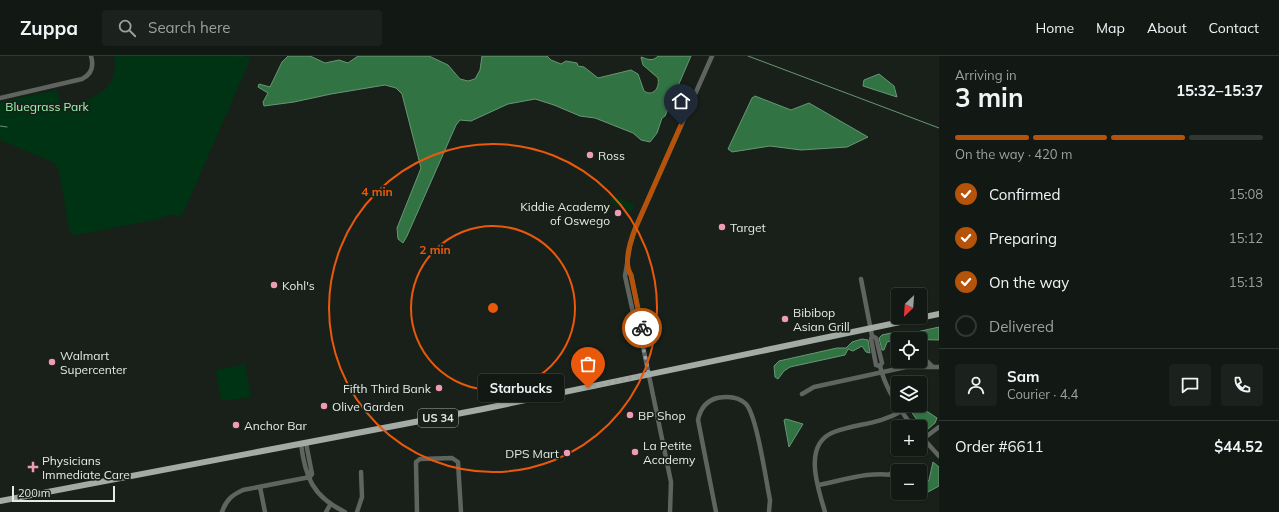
<!DOCTYPE html>
<html lang="en">
<head>
<meta charset="utf-8">
<style>
  :root { --surface:#121813; --page:#1b211c; --text:#f1f3f6; --muted:#9ca0a0; --line:#313733; --accent:#b45309 }
  body { margin:0; font-family:Mulish,sans-serif; background:var(--page); color:var(--text); height:100vh; display:flex; flex-direction:column; font-size:15px; white-space:nowrap }
  * { box-sizing:border-box; margin:0 }
  p { font-size:13px; color:var(--muted) }
  .icon { flex:none; width:22px; height:22px; fill:none; stroke:currentColor; stroke-width:2; stroke-linecap:round; stroke-linejoin:round }
  .map { position:relative; flex:1; overflow:hidden }
  .drawer { display:flex; flex-direction:column; background:var(--surface); width:340px }
  .drawer>* { flex:none }
  .needle { width:26px; rotate:205deg }
  .buttons { position:absolute; left:891px; top:232px; display:grid; gap:8px }
  .buttons a { display:grid; place-items:center; width:36px; height:36px; border-radius:4px; background:var(--surface); box-shadow:0 1px 3px #0004,0 0 0 1px var(--line); font-size:20px }
  .scale { position:absolute; left:12px; bottom:10px; width:103px; box-sizing:border-box; padding-left:4px; border:2px solid #e5eae6; border-top:0; font-size:11px; line-height:14px; white-space:nowrap; color:#e5eae6; -webkit-text-stroke:3px #182019; paint-order:stroke }
  .pin { position:absolute; display:grid; place-items:center; width:34px; height:34px; color:#fff; margin:-41px -17px; border-radius:50% 50% 50% 0; rotate:-45deg; box-shadow:0 0 4px #0007 }
  .pin .icon { rotate:45deg }
  .courier { position:absolute; display:grid; place-items:center; width:40px; height:40px; margin:-20px; border:3px solid #b45309; border-radius:50%; background:#fff; color:#222; box-shadow:0 1px 5px #0007 }
  .bubble { position:absolute; height:28px; border-radius:4px; background:var(--surface); box-shadow:0 1px 3px #0004,0 0 0 1px var(--line); font-size:13px; font-weight:700; line-height:28px; text-align:center }
  .overview em { font-style:normal; font-weight:700 }
  .overview div { display:flex; flex-direction:column-reverse }
  .overview { display:flex; align-items:center; justify-content:space-between; height:68px; padding:0 16px }
  h1 { font-size:26px; font-weight:700; line-height:30px }
  .bar { display:grid; grid-template-columns:repeat(4,1fr); gap:6px 4px; align-content:center; height:48px; padding:0 16px }
  .bar i { height:5px; border-radius:3px; background:var(--line) }
  .bar .current { background:var(--accent) }
  .bar p { grid-column:span 4 }
  .line { display:flex; align-items:center; gap:10px; padding:0 16px; border-top:1px solid var(--line) }
  .line div { flex:1 }
  .round { display:grid; place-items:center; flex:none; width:42px; height:42px; border-radius:4px; background:var(--page) }
  ol { padding:0 16px; list-style:none }
  li { display:flex; align-items:center; gap:12px; height:44px }
  li p { margin-inline-start:auto }
  li .icon { padding:4px; border-radius:50%; background:var(--accent); color:#fff; stroke-width:4 }
  li:last-child { color:var(--muted) }
  li i { width:22px; height:22px; border:2px solid var(--line); border-radius:50% }
  header { display:flex; align-items:center; gap:24px; box-sizing:border-box; height:56px; padding:0 20px; background:var(--surface); border-bottom:1px solid var(--line) }
  header strong { font-size:19px }
  nav { display:flex; gap:22px; margin-inline-start:auto; font-size:14px }
  .search { width:280px; height:36px; background:var(--page); display:flex; align-items:center; gap:10px; box-sizing:border-box; padding:0 14px; border-radius:4px; color:var(--muted); font-size:15px }
  main { display:flex; flex:1; min-height:0 }
  .map>svg:first-child { display:block }
  .green { fill:#003313 }
  .water { fill:#327344; stroke:#689775 }
  .lines { fill:none; stroke-linecap:round; stroke-linejoin:round }
  .stream { stroke:#689775; stroke-width:1 }
  .minor { stroke:#5f6460; stroke-width:4.5 }
  .major { stroke:#a2aba4; stroke-width:6 }
  .done { stroke:#9da39e; stroke-width:4; stroke-dasharray:0 7.2 }
  .route { stroke:#b45309; stroke-width:5 }
  .ring { fill:none; stroke:#e8590c; stroke-width:2 }
  .poi-dot { fill:#f19ab4; stroke:#182019; stroke-width:1.5 }
  .labels { text-anchor:middle; dominant-baseline:central; stroke-width:3.5; stroke-linejoin:round; paint-order:stroke }
  .shield { fill:#182019; stroke:#a8ada8; stroke-width:1 }
  .shield-label { font-size:11px; font-weight:bold; fill:#e5eae6 }
  .park-label { font-size:12px; fill:#9ef9b4; stroke:#182019 }
  .poi-label { font-size:12px; fill:#e5eae6; stroke:#182019; text-anchor:start }
  .centre { fill:#e8590c; stroke:#182019; stroke-width:2 }
  .ring-label { font-size:12px; text-anchor:middle; font-weight:bold; fill:#e8590c; stroke:#182019; stroke-width:3.5; stroke-linejoin:round; paint-order:stroke }
</style>
</head>
<body>
<header>
<strong>Zuppa</strong>
<div class="search"><svg class="icon" aria-label="search" viewBox="0 0 24 24"><circle cx="10" cy="10" r="6"/><path d="M15 15l6 6"/></svg>Search here</div>
<nav><a>Home</a><a>Map</a><a>About</a><a>Contact</a></nav>
</header>
<main>
<div class="map">
<svg width="939" height="456" viewBox="0 0 939 456">
  <rect width="100%" height="100%" fill="#182019"/>
  <path class="green" d="M114,0H249L222,14L249,1L250,4L193,135L184,155L179,161L172,158L159,163L76,179L71,177L69,171L59,116L55,107L0,84V62H11L0,61V46L57,34L62,51C89,45 121,35 114,0Z
    M613,139L635,149L631,156L610,146Z
    M245,308L251,341L221,345L216,314Z"/>
  <path class="water" d="M288,0H310L325,7L339,4L348,7L358,0H429L448,9L460,23L468,25L475,23L480,14L482,0H547L551,4L561,8L566,5L577,7L578,10L584,11L598,22L631,14L638,18L644,35C653,41 660,32 658,22L643,9L641,1C647,3 653,6 658,0H691L665,60L662,62L657,77L650,86L641,84L633,77L595,62L580,60L554,49L535,43L508,48L471,65L460,64L456,69L407,180L403,187L398,183L397,172L421,112L402,38L396,32L385,29L331,38L294,46L264,50L263,46L268,37L258,31L259,28L270,31L282,6Z
    M879,18L894,30L897,41L863,30L864,24Z
    M755,40L791,54L809,47L868,81L847,91L801,94L770,90L732,96L728,93L752,42Z
    M939,271V284L898,283L887,286L884,294H882L879,282L882,279L891,277L899,280Z
    M862,283L868,284L870,297L866,296L862,290L853,295L848,293L845,299L790,311L784,315L778,323L775,321L774,310L779,305L837,292H846L852,286Z
    M920,344L925,354L937,362L935,367L927,374L923,372L907,350L920,349Z
    M786,363L803,368L789,391L784,364Z
    M933,406L939,411V430L919,441L917,437H920V434L929,424Z"/>
  <g class="lines">
    <path class="stream" d="M748,0L939,72
      M0,70L7,71"/>
    <path class="minor" d="M0,42L82,23C92,18 94,10 91,0
      M628,214L631,219L644,282L642,286L671,426L670,456
      M861,223L872,280L871,283L876,309L880,310
      M872,280L876,282L882,307L880,310C885,332 899,353 913,371
      M642,286L639,284L625,220L630,190L635,173L712,0
      M920,304L928,306L933,311
      M802,338L814,331L906,311H939
      M920,379L939,400
      M923,383L939,371
      M306,387L312,418L310,421
      M301,388C305,421 313,441 345,456
      M890,418L901,410L906,412V415
      M819,429C844,424 872,414 898,420
      M260,431L265,456
      M222,456C226,444 232,439 243,434L310,421
      M326,456L330,449
      M357,456L362,441L361,416
      M417,456L416,406L420,403L452,402L458,406L461,456
      M716,456L698,364C700,354 706,345 717,342C727,340 738,340 746,348C757,360 766,425 770,444L769,456
      M825,456C818,432 802,388 834,376C859,367 877,369 902,355"/>
    <path class="major" d="M0,445L483,353L939,258"/>
  </g>
  <g class="lines">
    <path class="done" d="M588,332L649,318L642,286L644,282L642,272"/>
    <path class="route" d="M642,272L631,219C623,207 630,186 635,173L681,69"/>
  </g>
  <g class="ring">
    <circle cx="493" cy="252" r="82"/>
    <circle cx="493" cy="252" r="164"/>
  </g>
  <g class="poi-dot">
    <circle cx="590" cy="99" r="4"/>
    <circle cx="618" cy="157" r="4"/>
    <circle cx="722" cy="171" r="4"/>
    <circle cx="274" cy="229" r="4"/>
    <circle cx="785" cy="263" r="4"/>
    <circle cx="52" cy="306" r="4"/>
    <circle cx="439" cy="332" r="4"/>
    <circle cx="324" cy="350" r="4"/>
    <circle cx="630" cy="359" r="4"/>
    <circle cx="236" cy="369" r="4"/>
    <circle cx="635" cy="396" r="4"/>
    <circle cx="567" cy="397" r="4"/>
    <path d="M31 405h4v4h4v4h-4v4h-4v-4h-4v-4h4z"/>
  </g>
  <g class="labels">
    <rect class="shield" x="418" y="353" width="40" height="18" rx="3"/>
    <g class="shield-label">
      <text x="438" y="362">US 34</text>
    </g>
    <g class="park-label">
      <text x="47" y="50">Bluegrass Park</text>
    </g>
    <g class="poi-label">
      <text x="598" y="99">Ross</text>
      <text x="610" y="150" text-anchor="end">Kiddie Academy<tspan x="610" dy="14">of Oswego</tspan></text>
      <text x="730" y="171">Target</text>
      <text x="282" y="229">Kohl's</text>
      <text x="793" y="256">Bibibop<tspan x="793" dy="14">Asian Grill</tspan></text>
      <text x="60" y="299">Walmart<tspan x="60" dy="14">Supercenter</tspan></text>
      <text x="431" y="332" text-anchor="end">Fifth Third Bank</text>
      <text x="332" y="350">Olive Garden</text>
      <text x="638" y="359">BP Shop</text>
      <text x="244" y="369">Anchor Bar</text>
      <text x="643" y="389">La Petite<tspan x="643" dy="14">Academy</tspan></text>
      <text x="559" y="397" text-anchor="end">DPS Mart</text>
      <text x="42" y="404">Physicians<tspan x="42" dy="14">Immediate Care</tspan></text>
    </g>
  </g>
  <circle cx="493" cy="252" r="6" class="centre"/>
  <g class="ring-label">
    <text x="377" y="140">4 min</text>
    <text x="435" y="198">2 min</text>
  </g>
</svg>
<div class="buttons">
<a><svg class="needle" viewBox="-14 -14 28 28"><path d="M0-13l5 13h-10z" fill="#e53935"/><path d="M0 13l5-13h-10z" fill="#9ca0a0"/></svg></a>
<a><svg class="icon" aria-label="locate" viewBox="0 0 24 24"><circle cx="12" cy="12" r="6"/><path d="M12 2v4M12 18v4M2 12h4M18 12h4"/></svg></a>
<a><svg class="icon" aria-label="layers" viewBox="0 0 24 24"><path d="M12 4l9 5-9 5-9-5zM3 14l9 5 9-5"/></svg></a>
<a>+</a>
<a>−</a>
</div>
<div class="scale">200 m</div>
<div class="pin" style="left:588px;top:332px;background:#ea580c"><svg class="icon" aria-label="bag" viewBox="0 0 24 24"><path d="M5 8h14l-1 12H6zM9 8a3 3 0 0 1 6 0"/></svg></div>
<div class="pin" style="left:681px;top:69px;background:#1f2937"><svg class="icon" aria-label="home" viewBox="0 0 24 24"><path d="M3 11l9-7 9 7M6 9v11h12V9"/></svg></div>
<div class="courier" style="left:642px;top:272px"><svg class="icon" aria-label="bike" viewBox="0 0 24 24"><circle cx="6" cy="16" r="4"/><circle cx="18" cy="16" r="4"/><path d="M6 16l4-8h5l3 8M10 8l3 8H6M13 5h3"/></svg></div>
<div class="bubble" style="left:478px;top:318px;width:86px">Starbucks</div>
</div>
<section class="drawer">
<div class="overview"><div><h1>3 min</h1><p>Arriving in</p></div><em>15:32–15:37</em></div>
<div class="bar"><i class="current"></i><i class="current"></i><i class="current"></i><i></i><p>On the way · 420 m</p></div>
<ol>
<li><svg class="icon" aria-label="check" viewBox="0 0 24 24"><path d="M5 12l5 5 9-10"/></svg>Confirmed<p>15:08</p></li>
<li><svg class="icon" aria-label="check" viewBox="0 0 24 24"><path d="M5 12l5 5 9-10"/></svg>Preparing<p>15:12</p></li>
<li><svg class="icon" aria-label="check" viewBox="0 0 24 24"><path d="M5 12l5 5 9-10"/></svg>On the way<p>15:13</p></li>
<li><i></i>Delivered</li>
</ol>
<div class="line" style="height:72px"><a class="round"><svg class="icon" aria-label="person" viewBox="0 0 24 24"><circle cx="12" cy="8" r="4"/><path d="M4 21q1-7 8-7t8 7"/></svg></a><div><b>Sam</b><p>Courier · 4.4</p></div><a class="round"><svg class="icon" aria-label="chat" viewBox="0 0 24 24"><path d="M4 5h16v11H9l-5 4z"/></svg></a><a class="round"><svg class="icon" aria-label="phone" viewBox="0 0 24 24"><path d="M5 4h4l2 5-3 2q2 4 5 5l2-3 5 2v4C11 20 4 13 5 4z"/></svg></a></div>
<div class="line" style="height:52px"><div>Order #6611</div><b>$44.52</b></div>
</section>
</main>
</body>
</html>
